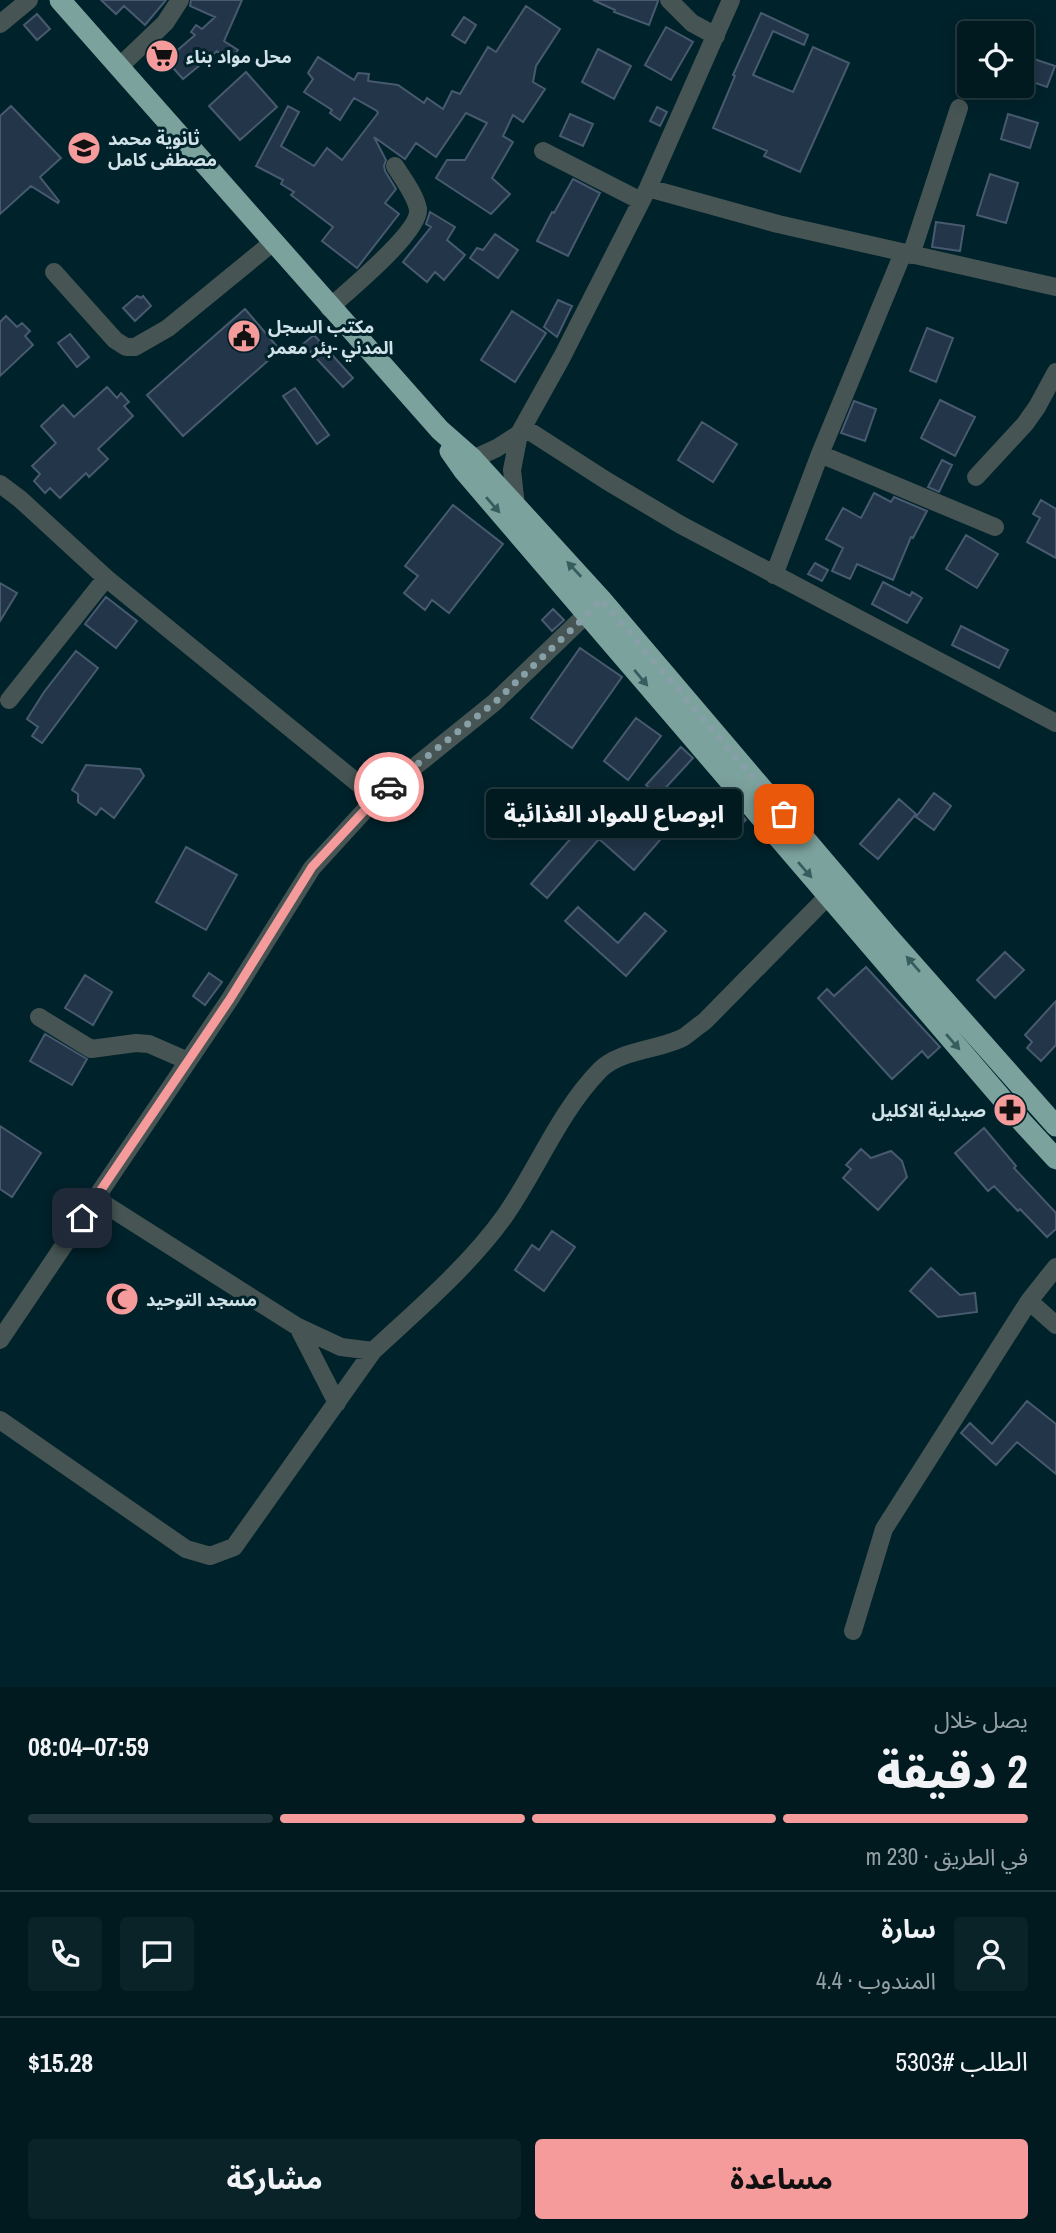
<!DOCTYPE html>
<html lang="ar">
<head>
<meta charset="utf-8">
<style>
  :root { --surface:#001a20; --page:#0a2329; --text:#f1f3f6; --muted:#95a1a5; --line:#22383e; --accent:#f59b9c }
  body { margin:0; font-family:"Archivo Narrow","Noto Sans Arabic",sans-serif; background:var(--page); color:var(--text); direction:rtl; height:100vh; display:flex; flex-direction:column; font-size:26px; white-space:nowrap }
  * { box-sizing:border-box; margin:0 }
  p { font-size:23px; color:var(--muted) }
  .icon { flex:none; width:38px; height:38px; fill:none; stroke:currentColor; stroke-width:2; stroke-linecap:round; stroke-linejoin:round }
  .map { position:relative; height:1687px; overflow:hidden; direction:ltr }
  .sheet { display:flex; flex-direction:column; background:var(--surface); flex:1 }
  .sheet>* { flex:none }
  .tools { position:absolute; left:957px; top:21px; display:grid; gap:14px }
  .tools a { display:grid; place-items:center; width:77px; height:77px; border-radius:7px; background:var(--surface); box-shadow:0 4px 18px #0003,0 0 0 2px var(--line); font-size:35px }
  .pin { position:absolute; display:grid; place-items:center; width:60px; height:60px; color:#fff; margin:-30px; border-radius:14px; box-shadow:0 4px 10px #0006 }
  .courier { position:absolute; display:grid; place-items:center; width:70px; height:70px; margin:-35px; border:5px solid #f59b9c; border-radius:50%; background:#fff; color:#222; box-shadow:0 2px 9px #0007 }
  .bubble { position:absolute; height:49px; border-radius:7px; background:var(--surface); box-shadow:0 4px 18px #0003,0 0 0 2px var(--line); font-size:23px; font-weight:800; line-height:49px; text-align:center; direction:rtl }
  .overview em { font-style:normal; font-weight:800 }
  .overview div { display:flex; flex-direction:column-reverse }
  .overview { display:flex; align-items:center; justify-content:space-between; height:119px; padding:0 28px }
  h1 { font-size:46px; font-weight:800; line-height:52px }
  .bar { display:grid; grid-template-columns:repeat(4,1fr); gap:10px 7px; align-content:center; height:84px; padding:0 28px }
  .bar i { height:9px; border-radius:5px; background:var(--line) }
  .bar .current { background:var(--accent) }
  .bar p { grid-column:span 4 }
  .line { display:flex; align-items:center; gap:18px; padding:0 28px; border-top:2px solid var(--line) }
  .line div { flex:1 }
  .round { display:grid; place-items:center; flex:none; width:74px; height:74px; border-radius:7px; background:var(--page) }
  .primary-button { display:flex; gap:14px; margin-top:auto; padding:14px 28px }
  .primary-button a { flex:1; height:80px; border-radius:7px; background:var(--accent); color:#111; font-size:28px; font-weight:800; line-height:80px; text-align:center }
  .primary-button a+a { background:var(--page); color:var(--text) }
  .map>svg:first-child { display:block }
  .building { fill:#233549; stroke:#475a6f; stroke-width:2 }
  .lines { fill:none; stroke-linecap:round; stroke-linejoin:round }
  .minor { stroke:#465553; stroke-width:18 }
  .highway { stroke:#7ca29d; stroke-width:21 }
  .oneway { fill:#385c5e }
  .done { stroke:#879fa6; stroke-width:7; stroke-dasharray:0 12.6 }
  .route { stroke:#f59b9c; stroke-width:9 }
  .labels { text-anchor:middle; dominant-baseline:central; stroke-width:6; stroke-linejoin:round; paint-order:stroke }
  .poi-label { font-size:18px; font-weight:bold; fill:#d0e2e8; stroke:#00222b; text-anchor:start }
</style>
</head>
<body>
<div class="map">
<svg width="1056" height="1687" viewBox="0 0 1056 1687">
  <rect width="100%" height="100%" fill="#00222b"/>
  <path class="building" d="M101,0H166L145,25L124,6L116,14Z
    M191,0H242L224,41L238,50L230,60L217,51L183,79L166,60L195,35L191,32L196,25L202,29L215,17L190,6Z
    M593,0H658V1L649,25L614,12L615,10Z
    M526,6L560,29L536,66L533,82L545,89L523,122L513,115L503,136L513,142L492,178L510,194L491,214L436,178L447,160H465L487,123L466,113L436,157L416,143L405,159L374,137L386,160L384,166L385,171L396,189L385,203L399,214L357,268L322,241L333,227L291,195L294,192L281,184L283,180L256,166L288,106L299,112L281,146L314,166L327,148L342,160L378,113L377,111L354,98L340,120L330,113L332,110L304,92L313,79L308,73L318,57L354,80L358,73L369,74L368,81L398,85L424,103L427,98L443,109L452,91L460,94L488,47L496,52Z
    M761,13L808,35L804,45L773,31L753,75L793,92L813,47L849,63L800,172L764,156L767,151L713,128L735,76L733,75Z
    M37,14L50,29L37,40L24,25Z
    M464,17L476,25L465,43L452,35Z
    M666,27L693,42L671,80L645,65Z
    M598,49L631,66L614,99L582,82Z
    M1031,58L1055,66L1047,87L1024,79Z
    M246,72L277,107L240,140L209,106Z
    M11,106L61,158L40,177L59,201L58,203L31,186L0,214V116Z
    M657,107L667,112L660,126L650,121Z
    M570,114L593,124L583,146L560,136Z
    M1008,114L1038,123L1030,148L1001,139Z
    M990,174L1018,183L1006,223L977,215Z
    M573,179L600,193L568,256L537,241L552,212L554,213Z
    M430,212L455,227L447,240L465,255L444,280L435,272L427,282L403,262L431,227L426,224Z
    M936,222L964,226L960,251L932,247Z
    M495,234L518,250L498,278L470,258L477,248L483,250Z
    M137,296L141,298L143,296L151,306L135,321L123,308Z
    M558,300L572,306L557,337L544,327Z
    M245,309L280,350L183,436L147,395Z
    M512,311L546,333L515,382L481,360Z
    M6,316L17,327L22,323L30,331L25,336L33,345L0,376V322Z
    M927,328L953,338L936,382L910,371Z
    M70,334L89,357L77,367L58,343Z
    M314,335L353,378L343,387L303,344Z
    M107,387L117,398L121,393L129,402L124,406L133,416L98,449L108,459L89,477L86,473L60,498L50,488L45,493L34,481L40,474L32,466L56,443L41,426L63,405L74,417Z
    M295,388L329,435L317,444L283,396Z
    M940,400L975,417L955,456L921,438Z
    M854,401L876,409L865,441L841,433Z
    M702,422L737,444L713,482L678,460Z
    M942,460L952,465L939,492L928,487Z
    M874,493L891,502L894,497L927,511L913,538L911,537L893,580L857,564L850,579L832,571L843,548L826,539L843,508L861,518Z
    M1041,500L1056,509V558L1027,542L1040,518L1033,514Z
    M453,505L503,544L449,613L432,600L425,610L404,593L418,576L405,566Z
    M966,535L998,554L977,588L946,569Z
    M815,563L828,570L822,581L808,574Z
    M883,582L910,596L912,592L922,598L907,623L872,604Z
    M0,583L17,593L0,621Z
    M106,597L137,621L116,648L85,624Z
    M553,609L564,620L552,631L542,620Z
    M961,626L1008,650L999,668L952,645Z
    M580,648L622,677L572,748L531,718Z
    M76,651L98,668L42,743L32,736L38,727L27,719L44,692Z
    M636,718L661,736L628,780L604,761Z
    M681,747L693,758L658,796L646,785Z
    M86,765L140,769L144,776L114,818L101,808L96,815L78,802V794L72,790Z
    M934,793L951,806L934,830L916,817Z
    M607,797L616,805L620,803L625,807L630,802L666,833L634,870L599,839L547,898L531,884Z
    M899,799L916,814L878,859L860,844Z
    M735,807L746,820L734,831L723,819Z
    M186,847L237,875L206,930L156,902Z
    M578,907L618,943L645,913L666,931L626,976L565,921Z
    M1005,952L1024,970L995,998L977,980Z
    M866,967L940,1047L928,1058L922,1051L892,1079L818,998L827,989L834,996Z
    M209,973L222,982L205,1005L193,996Z
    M85,975L112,992L93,1025L65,1008Z
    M1056,1001V1045L1041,1061L1027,1048L1032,1042L1025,1035Z
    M45,1034L87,1059L72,1085L30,1061Z
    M0,1126L41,1153L12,1197L0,1189Z
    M984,1128L1016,1166L1014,1168L1056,1213V1229L1047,1237L1020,1209L1018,1211L994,1186L988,1191L955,1153Z
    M861,1149L871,1158L891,1151L902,1161L907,1177L878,1210L843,1178L851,1169L846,1165Z
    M552,1231L575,1247L544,1291L515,1270L532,1245L539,1250Z
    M931,1268L960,1295L975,1293L977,1312L938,1317L910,1291Z
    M1027,1401L1056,1424V1474L1017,1442L996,1465L961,1433L970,1423L992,1444Z"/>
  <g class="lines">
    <path class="minor" d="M669,0L692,23L716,36
      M0,24L29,0
      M118,68L165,23L180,0
      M543,151L641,201
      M648,188L778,224L1056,287
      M911,255L959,108
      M54,272L115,340L126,347H135L168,328L272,243
      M329,308C347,292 421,231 418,209C415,194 403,179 395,166
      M523,427L607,481L681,525L1056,723
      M820,454L995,527
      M473,459L497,448L519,434
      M976,477L1025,424L1037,407L1056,372
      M0,484L20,499L106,578L376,798
      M516,506L512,470L519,434L562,357L648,188L731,0
      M774,575L820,454L903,253
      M9,700L106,578
      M39,1017L91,1049L136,1043L149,1044L188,1061
      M95,1198L298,1327L341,1347L373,1351C417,1310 468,1267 504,1217C537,1170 559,1112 600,1070C619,1050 660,1050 684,1037C691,1032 698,1026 705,1021L828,896
      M1029,1301L1056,1325
      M298,1327L337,1403
      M0,1340L230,999L312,868L376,798L495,702L595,606
      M0,1420L186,1549L210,1556L234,1547L373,1351
      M853,1631L884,1529L1029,1301L1056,1267"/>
    <path class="highway" d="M60,0L440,430L473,459L601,599L886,934L1056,1126
      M450,451L464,471L1022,1122L1056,1159"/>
  </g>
  <defs><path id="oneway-solid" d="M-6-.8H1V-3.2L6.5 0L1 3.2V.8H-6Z" transform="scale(1.75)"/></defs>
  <g class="oneway">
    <use href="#oneway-solid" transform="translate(493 505) rotate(49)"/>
    <use href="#oneway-solid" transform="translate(574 569) rotate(-133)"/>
    <use href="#oneway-solid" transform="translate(641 678) rotate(50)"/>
    <use href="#oneway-solid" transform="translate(805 870) rotate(49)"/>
    <use href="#oneway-solid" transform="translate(913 964) rotate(-131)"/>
    <use href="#oneway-solid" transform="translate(953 1042) rotate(49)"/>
  </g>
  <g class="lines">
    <path class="done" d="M389,787L495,702L587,615L601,599L784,814"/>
    <path class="route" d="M82,1218L230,999L312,867L376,798L389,787"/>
  </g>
  <defs>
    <symbol id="supermarket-disc" viewBox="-11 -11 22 22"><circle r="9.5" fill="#f59b9c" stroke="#00222b"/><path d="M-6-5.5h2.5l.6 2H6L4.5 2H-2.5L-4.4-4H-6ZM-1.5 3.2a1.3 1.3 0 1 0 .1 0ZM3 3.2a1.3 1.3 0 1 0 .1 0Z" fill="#111"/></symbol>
    <symbol id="school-disc" viewBox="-11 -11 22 22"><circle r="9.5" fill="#f59b9c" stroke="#00222b"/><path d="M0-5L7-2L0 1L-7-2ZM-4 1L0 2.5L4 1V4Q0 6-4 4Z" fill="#111"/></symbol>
    <symbol id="civic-disc" viewBox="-11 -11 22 22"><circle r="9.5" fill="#f59b9c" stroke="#00222b"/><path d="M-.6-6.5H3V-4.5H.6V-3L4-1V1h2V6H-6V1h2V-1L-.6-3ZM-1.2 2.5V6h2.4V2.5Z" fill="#111"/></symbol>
    <symbol id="pharmacy-disc" viewBox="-11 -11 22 22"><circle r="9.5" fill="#f59b9c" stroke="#00222b"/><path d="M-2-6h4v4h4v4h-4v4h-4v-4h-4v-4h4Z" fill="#111"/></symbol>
    <symbol id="mosque-disc" viewBox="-11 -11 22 22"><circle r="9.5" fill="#f59b9c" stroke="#00222b"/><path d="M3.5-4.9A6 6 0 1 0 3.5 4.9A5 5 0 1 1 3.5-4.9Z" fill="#111"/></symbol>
  </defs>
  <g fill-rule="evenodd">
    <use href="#supermarket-disc" x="143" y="37" width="38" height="38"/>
    <use href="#school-disc" x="65" y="129" width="38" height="38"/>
    <use href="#civic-disc" x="225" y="317" width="38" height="38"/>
    <use href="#pharmacy-disc" x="991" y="1091" width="38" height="38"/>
    <use href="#mosque-disc" x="103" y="1280" width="38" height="38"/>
  </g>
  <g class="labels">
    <g class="poi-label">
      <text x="186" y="56">محل مواد بناء</text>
      <text x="108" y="138">ثانوية محمد<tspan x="108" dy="21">مصطفى كامل</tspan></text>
      <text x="268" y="326">مكتب السجل<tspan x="268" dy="21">المدني -بئر معمر</tspan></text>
      <text x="986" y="1110" text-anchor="end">صيدلية الاكليل</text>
      <text x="146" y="1299">مسجد التوحيد</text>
    </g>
  </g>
</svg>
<div class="tools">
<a><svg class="icon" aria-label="locate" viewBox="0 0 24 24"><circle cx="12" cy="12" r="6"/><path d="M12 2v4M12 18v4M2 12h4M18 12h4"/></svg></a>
</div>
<div class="pin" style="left:784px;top:814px;background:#ea580c"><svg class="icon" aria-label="bag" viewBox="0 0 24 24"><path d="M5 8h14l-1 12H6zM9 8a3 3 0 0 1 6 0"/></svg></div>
<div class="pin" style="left:82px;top:1218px;background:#1f2937"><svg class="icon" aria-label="home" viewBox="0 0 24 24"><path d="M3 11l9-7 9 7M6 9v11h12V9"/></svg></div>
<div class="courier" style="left:389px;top:787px"><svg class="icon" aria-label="car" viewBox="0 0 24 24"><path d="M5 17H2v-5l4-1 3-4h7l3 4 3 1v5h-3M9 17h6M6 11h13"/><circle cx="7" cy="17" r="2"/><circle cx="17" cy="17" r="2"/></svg></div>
<div class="bubble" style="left:486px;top:789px;width:256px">ابوصاع للمواد الغذائية</div>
</div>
<section class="sheet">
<div class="overview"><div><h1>2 دقيقة</h1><p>يصل خلال</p></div><em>07:59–08:04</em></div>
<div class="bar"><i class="current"></i><i class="current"></i><i class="current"></i><i></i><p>في الطريق · 230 m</p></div>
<div class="line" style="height:126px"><a class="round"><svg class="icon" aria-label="person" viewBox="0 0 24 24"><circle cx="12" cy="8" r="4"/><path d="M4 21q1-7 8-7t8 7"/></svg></a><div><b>سارة</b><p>المندوب · 4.4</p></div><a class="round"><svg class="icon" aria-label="chat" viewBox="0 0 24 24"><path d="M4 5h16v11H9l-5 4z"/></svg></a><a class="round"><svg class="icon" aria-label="phone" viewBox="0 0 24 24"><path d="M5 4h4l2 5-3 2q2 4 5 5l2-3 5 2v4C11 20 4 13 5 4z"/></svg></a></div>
<div class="line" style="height:91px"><div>الطلب #5303</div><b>$15.28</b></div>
<div class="primary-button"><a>مساعدة</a><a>مشاركة</a></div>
</section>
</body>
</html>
